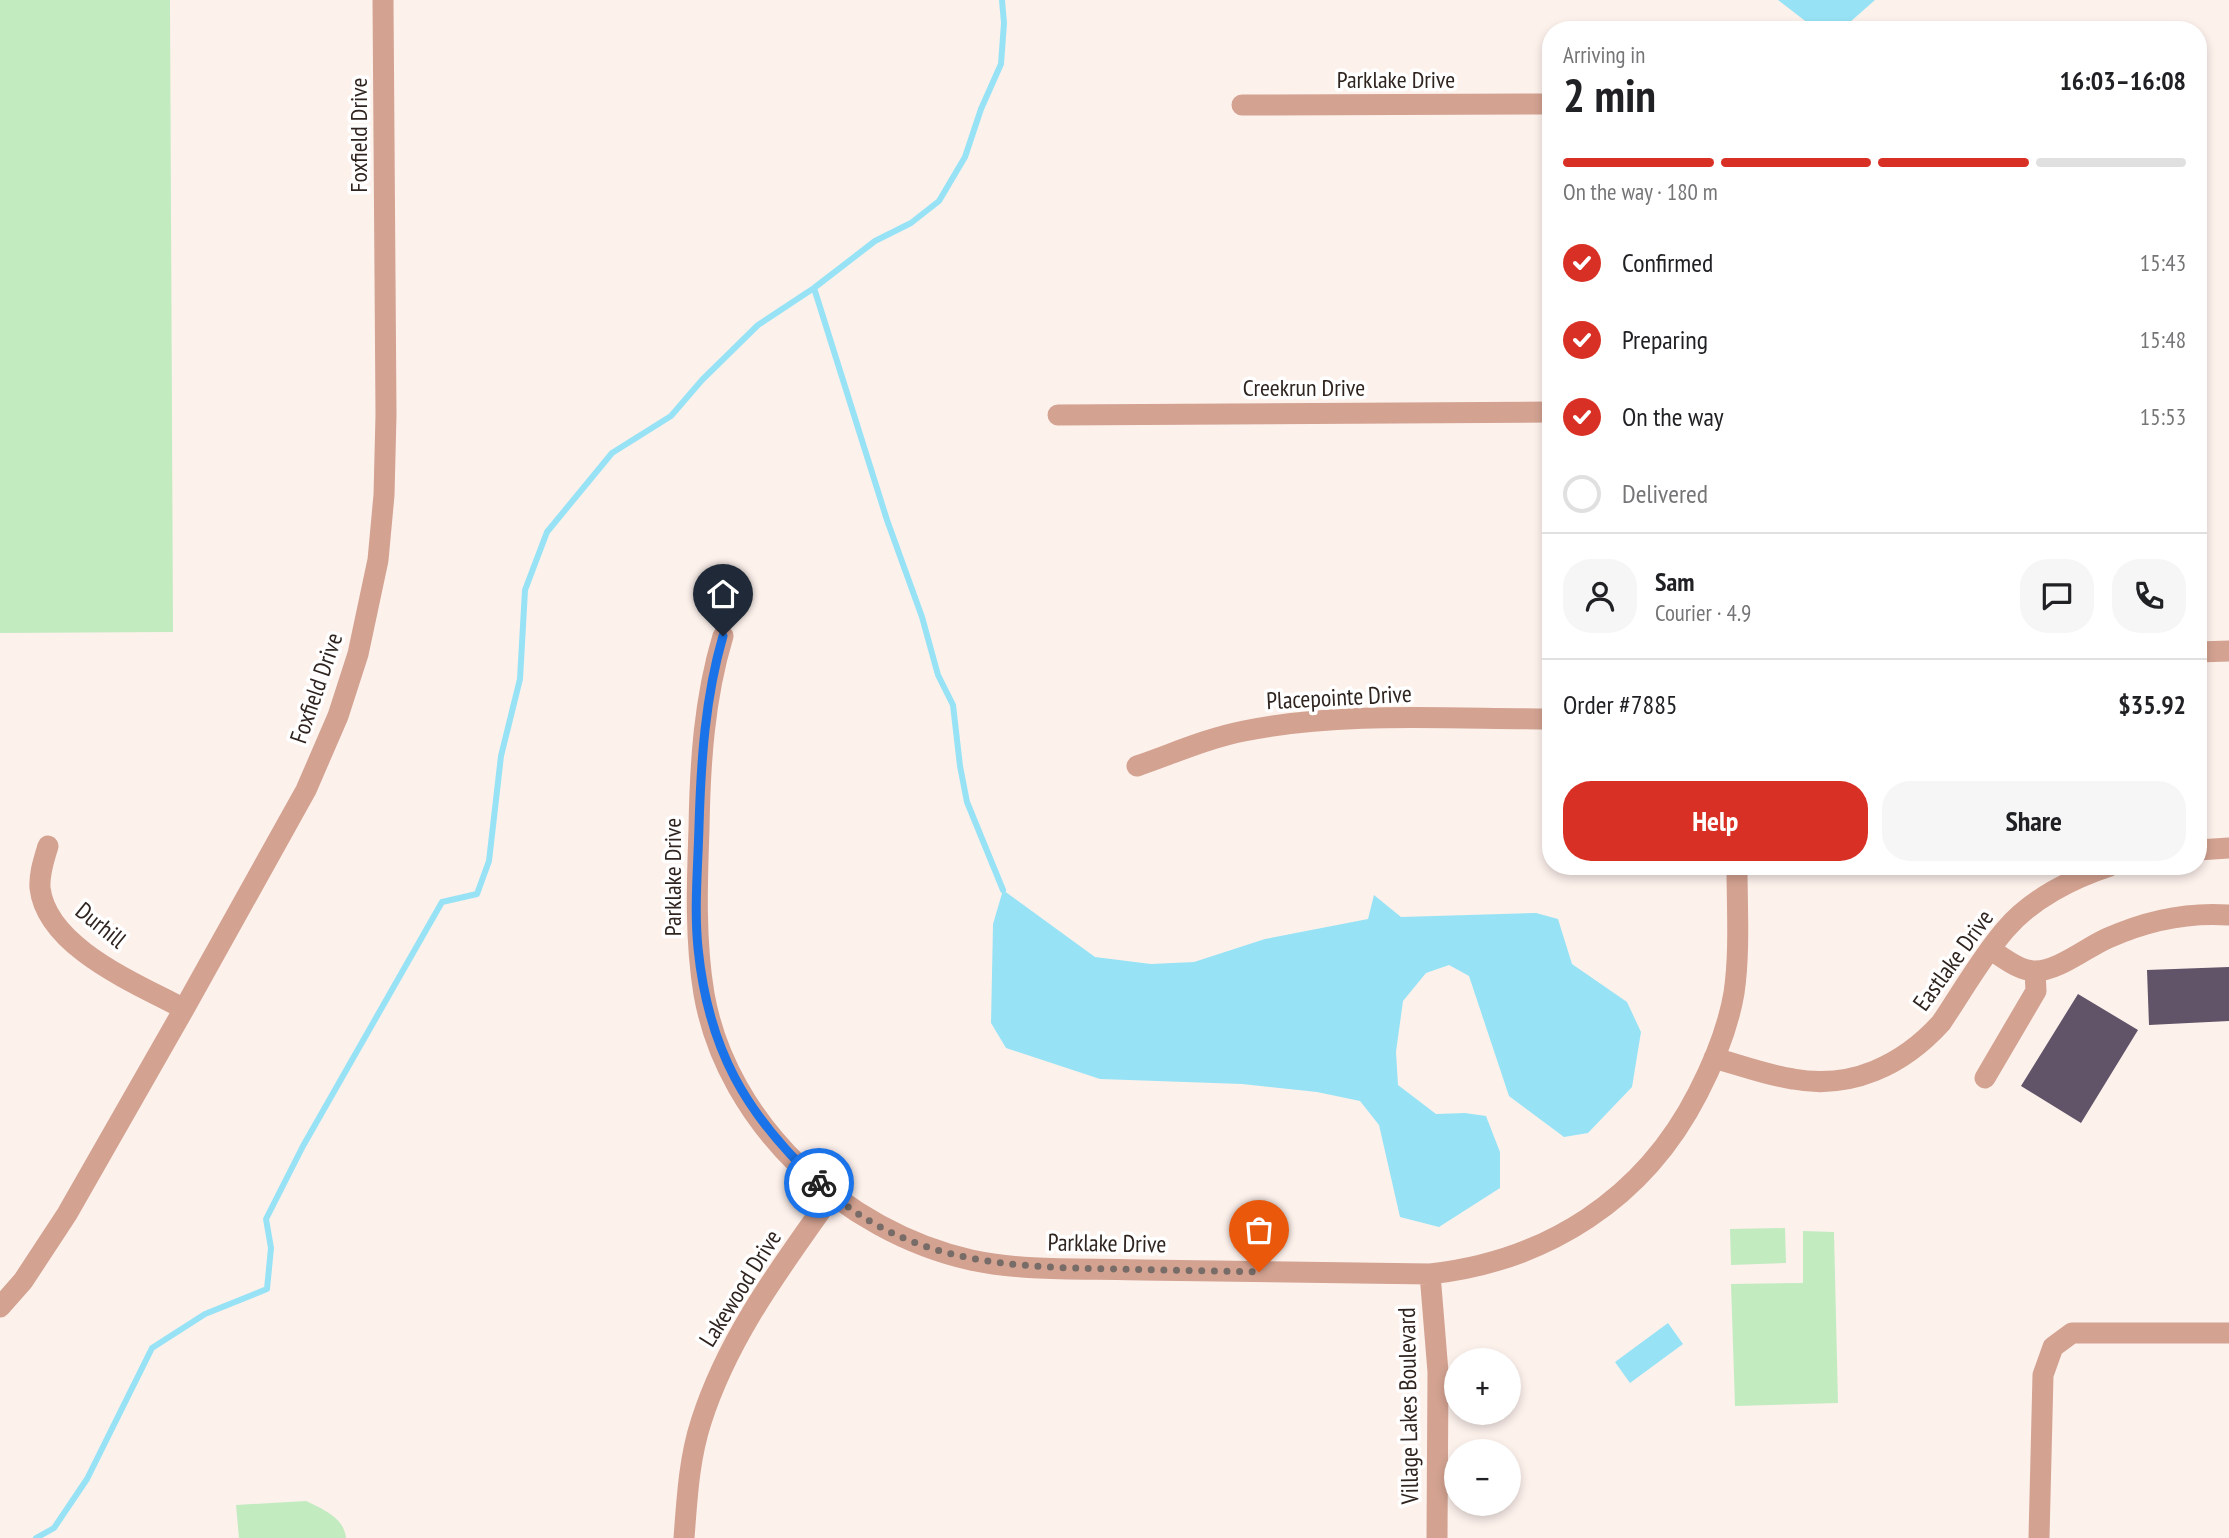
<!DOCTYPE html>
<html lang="en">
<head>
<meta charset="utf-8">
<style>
  :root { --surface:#fff; --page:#f6f6f6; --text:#202124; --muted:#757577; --line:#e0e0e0; --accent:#d93025 }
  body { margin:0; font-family:"PT Sans Narrow",sans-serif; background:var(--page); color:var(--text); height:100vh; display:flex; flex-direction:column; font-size:26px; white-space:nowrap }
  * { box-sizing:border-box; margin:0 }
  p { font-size:23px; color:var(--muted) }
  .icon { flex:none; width:38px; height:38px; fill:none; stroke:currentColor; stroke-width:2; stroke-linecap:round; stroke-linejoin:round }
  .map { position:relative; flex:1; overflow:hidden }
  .side { position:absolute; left:1542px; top:21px; width:665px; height:854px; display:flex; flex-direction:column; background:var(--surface); border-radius:28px; box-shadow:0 4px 10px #0003 }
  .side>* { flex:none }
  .fabs { position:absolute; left:1444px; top:1348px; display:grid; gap:14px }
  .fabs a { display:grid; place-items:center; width:77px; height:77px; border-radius:50%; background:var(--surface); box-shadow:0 4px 10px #0003; font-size:35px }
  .pin { position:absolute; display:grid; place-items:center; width:60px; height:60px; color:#fff; margin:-72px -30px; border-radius:50% 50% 50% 0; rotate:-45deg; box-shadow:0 0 7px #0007 }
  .pin .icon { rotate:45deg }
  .courier { position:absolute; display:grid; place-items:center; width:70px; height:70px; margin:-35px; border:5px solid #1a73e8; border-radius:50%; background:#fff; color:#222; box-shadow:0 2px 9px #0007 }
  .headline em { font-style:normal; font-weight:800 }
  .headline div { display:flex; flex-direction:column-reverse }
  .headline { display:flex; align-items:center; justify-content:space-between; height:119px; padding:0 21px }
  h1 { font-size:46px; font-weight:800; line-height:52px }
  .bar { display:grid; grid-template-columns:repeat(4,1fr); gap:10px 7px; align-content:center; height:84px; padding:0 21px }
  .bar i { height:9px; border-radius:5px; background:var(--line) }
  .bar .current { background:var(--accent) }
  .bar p { grid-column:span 4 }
  .line { display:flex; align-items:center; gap:18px; padding:0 21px; border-top:2px solid var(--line) }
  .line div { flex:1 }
  .round { display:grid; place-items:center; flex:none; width:74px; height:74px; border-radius:28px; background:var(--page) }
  ol { padding:0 21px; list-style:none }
  li { display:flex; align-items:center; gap:21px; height:77px }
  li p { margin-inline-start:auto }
  li .icon { padding:7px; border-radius:50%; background:var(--accent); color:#fff; stroke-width:4 }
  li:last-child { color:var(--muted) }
  li i { width:38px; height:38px; border:4px solid var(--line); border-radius:50% }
  .cta { display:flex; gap:14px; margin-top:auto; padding:14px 21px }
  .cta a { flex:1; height:80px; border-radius:28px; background:var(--accent); color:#fff; font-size:28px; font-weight:800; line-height:80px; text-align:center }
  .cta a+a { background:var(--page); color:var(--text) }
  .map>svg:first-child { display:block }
  .green { fill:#c2ebc0 }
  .water { fill:#97e3f5 }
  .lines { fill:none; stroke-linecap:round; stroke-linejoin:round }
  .stream { stroke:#97e3f5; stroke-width:6 }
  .building { fill:#615368 }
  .minor { stroke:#d3a291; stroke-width:21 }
  .done { stroke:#776c67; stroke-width:7; stroke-dasharray:0 12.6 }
  .route { stroke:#1a73e8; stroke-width:9 }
  .labels { text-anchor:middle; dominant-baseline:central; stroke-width:7; stroke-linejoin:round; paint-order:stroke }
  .street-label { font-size:24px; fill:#2f241f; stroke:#fff }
</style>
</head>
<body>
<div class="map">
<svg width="2229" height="1538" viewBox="0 0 2229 1538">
  <rect width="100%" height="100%" fill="#fdf1ec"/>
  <path class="green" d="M0,0H170L173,632L0,633Z
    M1785,1228L1786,1263L1731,1265L1730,1229Z
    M1803,1231L1834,1232L1838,1403L1735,1406L1731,1284L1803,1283Z
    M306,1501C322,1509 344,1517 346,1538H239L236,1505Z"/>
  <path class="water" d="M1778,0H1875L1841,30H1817Z
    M1003,890L1095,957L1151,964L1194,962L1265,939L1368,919L1374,895L1401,917L1536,913L1558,919L1572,964L1627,1002L1641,1032L1632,1087L1588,1133L1564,1137L1509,1096L1469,976L1449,965L1426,973L1403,1001L1396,1052L1398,1085L1436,1114L1465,1113L1486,1116L1500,1152V1188L1439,1227L1400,1217L1379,1125L1360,1101L1317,1092L1242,1084L1100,1079L1006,1048L991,1023L993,924Z
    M1668,1323L1683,1344L1630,1383L1615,1362Z"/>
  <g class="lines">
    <path class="stream" d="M814,288L887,520L922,617L938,675L953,705L960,766L967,802L1003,890
      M36,1538L54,1528L87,1479L152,1348L205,1314L267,1289L271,1248L266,1219L303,1146L442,902L477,894L489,861L501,756L520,679L525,590L547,532L612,453L671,416L702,380L758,325L814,288L875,241L911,223L939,201L965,157L981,109L1001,64L1004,23L1002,0"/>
  </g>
  <path class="building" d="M2229,967V1021L2149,1025L2147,970Z
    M2078,994L2138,1030L2081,1123L2021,1086Z"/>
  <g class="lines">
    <path class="minor" d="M1242,105L1550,104
      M1058,415L1550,412
      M723,636C704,699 700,764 699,829C697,884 695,940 704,994C727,1125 845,1232 971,1260C1027,1272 1086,1268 1142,1270C1238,1272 1334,1273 1430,1274C1547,1261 1644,1199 1698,1093C1714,1062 1728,1028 1734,993C1740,952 1737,908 1737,866
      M2198,652L2229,651
      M1137,766C1172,754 1208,738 1244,731C1341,711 1451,719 1550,719
      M48,846C44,860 39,873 40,888C47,948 138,984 184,1009
      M2198,850L2229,848
      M1991,950C2004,958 2018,970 2034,971C2057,972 2087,947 2108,938C2146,921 2188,912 2229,915
      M1714,1058C1740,1065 1766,1075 1793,1079C1851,1090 1903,1065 1941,1023C1962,992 1981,958 2005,930C2031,899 2073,878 2110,866
      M1985,1078L2036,991L2035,971
      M1430,1274L1438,1372L1437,1538
      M0,1307L23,1281L67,1214L184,1009L306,790L338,716L358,654L378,560L384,495L386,415L383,0
      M684,1538C687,1499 689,1459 701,1422C728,1337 781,1267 832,1195
      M2039,1538L2043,1375L2053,1347L2072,1333H2229"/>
  </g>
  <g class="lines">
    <path class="done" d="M819,1183C905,1263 1004,1267 1114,1269C1162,1270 1211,1271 1259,1272"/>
    <path class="route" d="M723,636C705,698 701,761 699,826C698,866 694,908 698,948C708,1049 746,1115 819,1183"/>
  </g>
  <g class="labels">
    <g class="street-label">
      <text x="1396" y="79">Parklake Drive</text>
      <text transform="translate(358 135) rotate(-90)">Foxfield Drive</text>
      <text x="1304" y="387">Creekrun Drive</text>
      <text transform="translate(316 688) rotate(-71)">Foxfield Drive</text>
      <text transform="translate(1339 697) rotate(-3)">Placepointe Drive</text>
      <text transform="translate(672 877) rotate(-90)">Parklake Drive</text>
      <text transform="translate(101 925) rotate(39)">Durhill</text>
      <text transform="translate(1953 960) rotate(-54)">Eastlake Drive</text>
      <text transform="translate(1107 1243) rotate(1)">Parklake Drive</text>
      <text transform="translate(740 1288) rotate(-58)">Lakewood Drive</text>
      <text transform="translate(1408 1406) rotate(-91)">Village Lakes Boulevard</text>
    </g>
  </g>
</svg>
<div class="fabs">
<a>+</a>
<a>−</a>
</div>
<div class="pin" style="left:1259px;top:1272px;background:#ea580c"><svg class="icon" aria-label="bag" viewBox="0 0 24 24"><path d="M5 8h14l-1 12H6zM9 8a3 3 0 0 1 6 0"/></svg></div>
<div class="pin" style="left:723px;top:636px;background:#1f2937"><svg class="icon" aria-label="home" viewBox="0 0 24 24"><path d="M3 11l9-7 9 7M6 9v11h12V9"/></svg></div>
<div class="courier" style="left:819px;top:1183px"><svg class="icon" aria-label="bike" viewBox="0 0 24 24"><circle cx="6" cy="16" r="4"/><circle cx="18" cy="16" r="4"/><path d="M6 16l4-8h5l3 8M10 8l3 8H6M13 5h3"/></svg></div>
<section class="side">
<div class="headline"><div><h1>2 min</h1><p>Arriving in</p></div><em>16:03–16:08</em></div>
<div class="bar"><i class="current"></i><i class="current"></i><i class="current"></i><i></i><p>On the way · 180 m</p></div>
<ol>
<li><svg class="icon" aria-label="check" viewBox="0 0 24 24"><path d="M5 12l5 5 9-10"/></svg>Confirmed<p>15:43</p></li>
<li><svg class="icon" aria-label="check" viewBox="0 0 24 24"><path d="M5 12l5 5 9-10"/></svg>Preparing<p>15:48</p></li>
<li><svg class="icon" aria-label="check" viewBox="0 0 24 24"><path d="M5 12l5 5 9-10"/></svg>On the way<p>15:53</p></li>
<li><i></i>Delivered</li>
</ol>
<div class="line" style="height:126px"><a class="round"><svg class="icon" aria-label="person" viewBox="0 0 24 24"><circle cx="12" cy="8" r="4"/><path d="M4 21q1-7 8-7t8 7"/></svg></a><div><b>Sam</b><p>Courier · 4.9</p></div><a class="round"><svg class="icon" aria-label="chat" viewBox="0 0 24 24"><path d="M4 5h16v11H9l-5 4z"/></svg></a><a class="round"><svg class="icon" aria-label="phone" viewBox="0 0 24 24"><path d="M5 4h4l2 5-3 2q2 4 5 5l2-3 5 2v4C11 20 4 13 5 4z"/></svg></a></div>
<div class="line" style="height:91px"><div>Order #7885</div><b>$35.92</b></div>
<div class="cta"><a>Help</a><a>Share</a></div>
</section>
</div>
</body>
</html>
